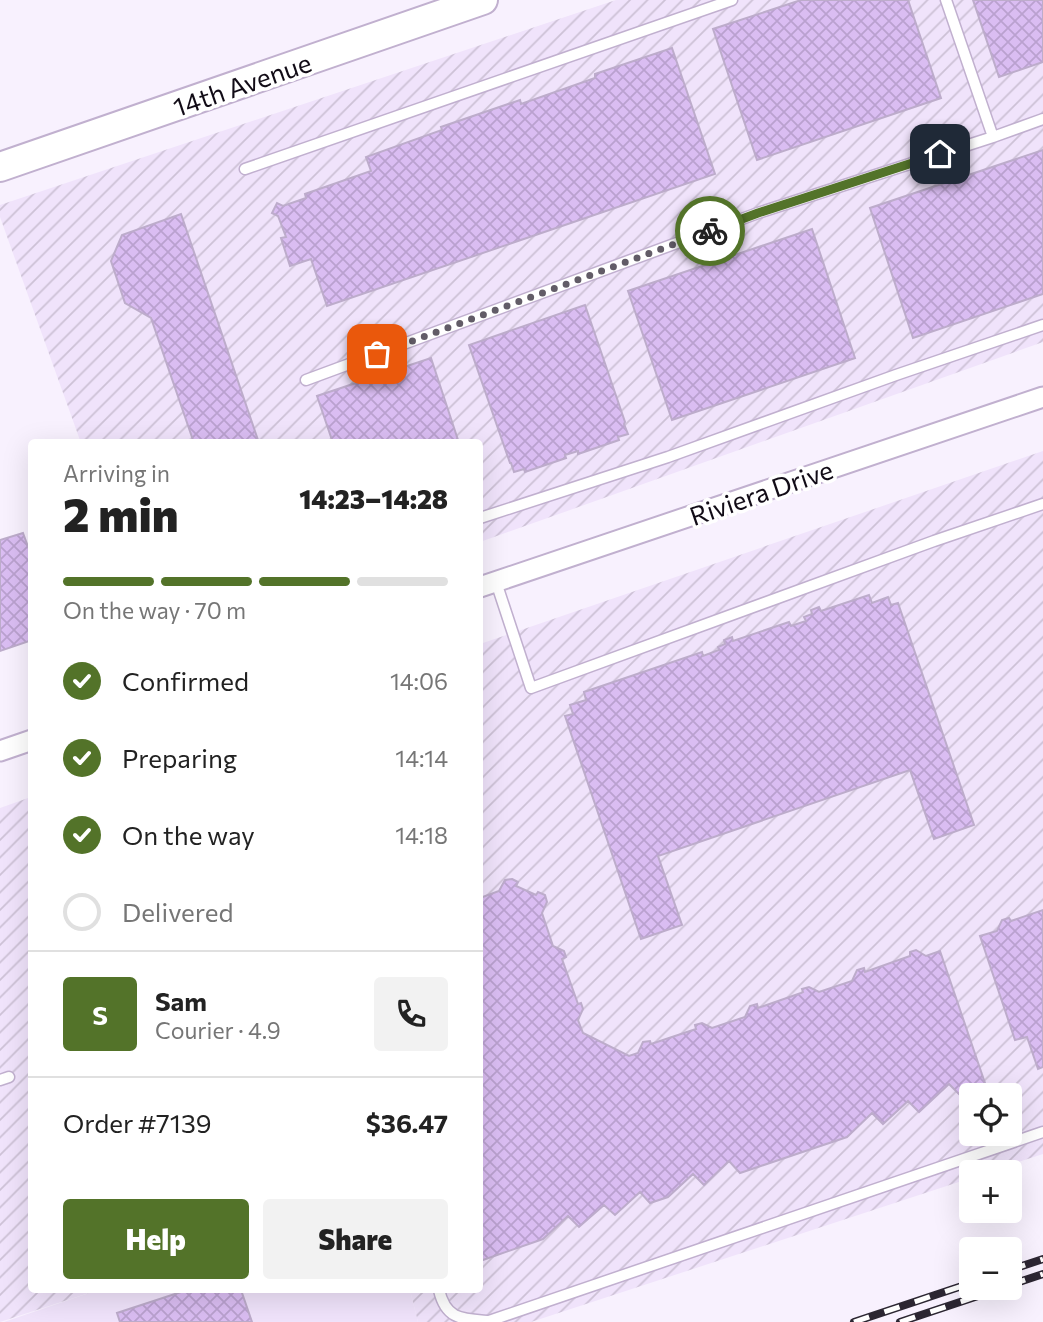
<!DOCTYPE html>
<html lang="en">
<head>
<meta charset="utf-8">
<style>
  :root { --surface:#fff; --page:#f2f2f2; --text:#222; --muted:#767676; --line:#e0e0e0; --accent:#537329 }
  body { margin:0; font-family:Commissioner,sans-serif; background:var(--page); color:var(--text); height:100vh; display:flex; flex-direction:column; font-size:26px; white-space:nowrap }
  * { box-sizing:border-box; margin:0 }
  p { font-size:23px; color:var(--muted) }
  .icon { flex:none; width:38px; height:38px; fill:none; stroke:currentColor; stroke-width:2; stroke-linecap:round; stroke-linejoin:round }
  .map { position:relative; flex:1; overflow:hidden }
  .drawer { position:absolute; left:28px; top:439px; width:455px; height:854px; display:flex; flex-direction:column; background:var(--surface); border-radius:7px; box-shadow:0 7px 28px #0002 }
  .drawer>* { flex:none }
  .fabs { position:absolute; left:959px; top:1083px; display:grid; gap:14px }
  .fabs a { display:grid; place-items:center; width:63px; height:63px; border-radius:7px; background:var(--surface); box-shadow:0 7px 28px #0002; font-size:35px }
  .pin { position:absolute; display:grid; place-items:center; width:60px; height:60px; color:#fff; margin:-30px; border-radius:14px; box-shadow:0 4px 10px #0006 }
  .courier { position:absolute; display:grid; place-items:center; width:70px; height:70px; margin:-35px; border:5px solid #537329; border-radius:50%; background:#fff; color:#222; box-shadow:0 2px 9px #0007 }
  .headline em { font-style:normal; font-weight:800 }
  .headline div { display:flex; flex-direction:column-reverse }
  .headline { display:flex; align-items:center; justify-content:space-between; height:119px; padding:0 35px }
  h1 { font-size:46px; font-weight:800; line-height:52px }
  .bar { display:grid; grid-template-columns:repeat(4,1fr); gap:10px 7px; align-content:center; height:84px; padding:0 35px }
  .bar i { height:9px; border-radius:5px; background:var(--line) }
  .bar .active { background:var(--accent) }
  .bar p { grid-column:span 4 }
  .line { display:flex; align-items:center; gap:18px; padding:0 35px; border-top:2px solid var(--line) }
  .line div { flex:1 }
  .round { display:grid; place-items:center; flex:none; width:74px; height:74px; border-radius:7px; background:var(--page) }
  ol { padding:0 35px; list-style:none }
  li { display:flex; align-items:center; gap:21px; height:77px }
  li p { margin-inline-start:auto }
  li .icon { padding:7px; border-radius:50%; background:var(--accent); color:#fff; stroke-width:4 }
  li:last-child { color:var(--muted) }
  li i { width:38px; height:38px; border:4px solid var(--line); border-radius:50% }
  .cta { display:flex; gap:14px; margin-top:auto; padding:14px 35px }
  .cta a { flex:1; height:80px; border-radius:7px; background:var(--accent); color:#fff; font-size:28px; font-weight:800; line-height:80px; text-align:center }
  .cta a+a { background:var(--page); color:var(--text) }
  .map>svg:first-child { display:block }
  .built { fill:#f0e3fb }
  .industrial { fill:url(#industrial-furrows); fill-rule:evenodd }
  .building { fill:url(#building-cross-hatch); stroke:#bdaccb; stroke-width:2 }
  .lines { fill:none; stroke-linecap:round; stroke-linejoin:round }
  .service-casing { stroke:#c1b0cf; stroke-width:13 }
  .minor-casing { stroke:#c1b0cf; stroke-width:23 }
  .secondary-casing { stroke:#c1b0cf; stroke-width:32 }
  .service { stroke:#fff; stroke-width:10 }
  .minor { stroke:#fff; stroke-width:19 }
  .secondary { stroke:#fff; stroke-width:28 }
  .rail-casing { stroke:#2c2632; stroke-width:8 }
  .rail { stroke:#fff; stroke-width:5; stroke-dasharray:16; stroke-linecap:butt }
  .done { stroke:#625c67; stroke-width:7; stroke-dasharray:0 12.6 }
  .route { stroke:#537329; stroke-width:9 }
  .labels { text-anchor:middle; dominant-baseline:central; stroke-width:7; stroke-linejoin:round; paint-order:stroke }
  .street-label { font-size:26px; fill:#110b16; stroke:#fff }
</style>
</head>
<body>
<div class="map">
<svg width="1043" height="1322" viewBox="0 0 1043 1322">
  <defs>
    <pattern id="industrial-furrows" width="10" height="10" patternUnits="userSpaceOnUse" patternTransform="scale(1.75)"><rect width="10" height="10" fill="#f0e3fb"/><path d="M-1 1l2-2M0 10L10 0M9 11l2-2" fill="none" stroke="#cdc1d6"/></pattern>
    <pattern id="building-cross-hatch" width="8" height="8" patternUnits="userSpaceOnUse" patternTransform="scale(1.75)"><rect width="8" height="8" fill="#dabdf2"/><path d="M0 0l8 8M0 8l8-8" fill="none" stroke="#baa1cf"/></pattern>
  </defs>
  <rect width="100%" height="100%" fill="#f8f1fe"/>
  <path class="built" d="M98,1290H410L418,1322H4Z"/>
  <path class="industrial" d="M616,0H1043V342L480,542V443H81L0,217V205Z
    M1043,451V1154L987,1172H971V1178L531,1322H418L410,1290H480V644ZM971,1096H1010V1134H971Z
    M31,797L32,1290H98L0,1322V808Z"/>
  <path class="building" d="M801,0H908L941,98L757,160L713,29Z
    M973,0H1043V62L999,77Z
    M672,48L715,174L327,306L311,259L290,266L281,238L286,237L278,216L272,213L277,203L283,206L306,198L305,194L371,171L366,157L442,130L441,127L520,100L521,104L595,78V74Z
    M1043,150V294L913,338L870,208Z
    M181,214L259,443H194L151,318L125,303L111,261L122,235Z
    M812,229L855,358L672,420L628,291Z
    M585,305L625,422L624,424L628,434L618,437L619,440L578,454V451L565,455L566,458L525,472L524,469L514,472L511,463H510L469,345Z
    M431,358L459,443H333L317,396Z
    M23,533L30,552L32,551V640L0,651V540Z
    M869,595L872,603L888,597L891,605L898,603L974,825L934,839L910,770L658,856L682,925L641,939L565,716L573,714L570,705L586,700L584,692L702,652L703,656L719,650L718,647L725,644L724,640L732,637L733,641L789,622L791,626L806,621L804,617L812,614L811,610L819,607L821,611Z
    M512,879L518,882L516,886L536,895L538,892L545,895L547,902L542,913L553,946L564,951L566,957L562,959L578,1004L581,1003L583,1009L578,1020L583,1033L629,1056L638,1053L643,1042L650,1041L651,1044L696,1029L695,1025L702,1023L712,1028L745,1017L750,1006L757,1004L758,1008L801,993L803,992L802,989L809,987L819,992L852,981L857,970L864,968L865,972L910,956V952L916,950L926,956L940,951L986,1086L959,1094L949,1084L919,1112L908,1101L883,1124L872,1113L847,1137L740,1173L729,1161L704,1185L693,1174L668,1197L650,1203L640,1192L615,1215L604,1205L579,1227L568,1216L543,1239L480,1261V898L499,891L505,880Z
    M1043,910V1067L1038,1069L1027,1037L1015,1040L980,936L997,931L1002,920L1009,918L1011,921Z
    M187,1290H241L252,1322H120L117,1313Z"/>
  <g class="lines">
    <defs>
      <path id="service" d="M946,0L993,137
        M245,169L732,0
        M306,380L758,213L993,137L1043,119
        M480,518L668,457L896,375L1043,325
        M496,582L531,688L934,541L1043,504
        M0,1080L9,1077
        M439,1290C446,1320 462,1319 489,1321L1043,1132"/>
      <path id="minor" d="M480,587L1043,397
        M0,751L32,740"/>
      <path id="secondary" d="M0,167L483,0"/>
    </defs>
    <use href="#service" class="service-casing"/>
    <use href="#minor" class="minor-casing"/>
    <use href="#secondary" class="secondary-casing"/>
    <use href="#service" class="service"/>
    <use href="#minor" class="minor"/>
    <use href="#secondary" class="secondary"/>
    <defs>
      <path id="rail" d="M1010,1270L1043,1259
        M1010,1285L1043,1274
        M854,1322L971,1283
        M900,1322L1002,1288"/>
    </defs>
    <use href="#rail" class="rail-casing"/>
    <use href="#rail" class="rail"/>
  </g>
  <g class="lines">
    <path class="done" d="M377,354L710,231"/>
    <path class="route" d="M710,231L758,213L940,154"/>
  </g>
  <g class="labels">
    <g class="street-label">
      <text transform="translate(242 84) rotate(-19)">14th Avenue</text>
      <text transform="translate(761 492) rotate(-19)">Riviera Drive</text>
    </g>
  </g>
</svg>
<div class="fabs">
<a><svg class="icon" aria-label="locate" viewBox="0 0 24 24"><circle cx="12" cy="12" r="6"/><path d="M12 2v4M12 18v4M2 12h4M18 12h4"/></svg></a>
<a>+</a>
<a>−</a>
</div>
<div class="pin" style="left:377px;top:354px;background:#ea580c"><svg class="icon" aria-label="bag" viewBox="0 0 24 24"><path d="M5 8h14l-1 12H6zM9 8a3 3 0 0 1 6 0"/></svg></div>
<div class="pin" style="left:940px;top:154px;background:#1f2937"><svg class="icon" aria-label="home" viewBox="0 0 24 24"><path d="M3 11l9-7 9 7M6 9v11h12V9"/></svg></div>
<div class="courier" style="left:710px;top:231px"><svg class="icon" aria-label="bike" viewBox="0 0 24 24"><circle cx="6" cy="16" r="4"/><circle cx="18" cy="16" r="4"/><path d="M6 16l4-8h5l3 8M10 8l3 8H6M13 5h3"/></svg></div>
<section class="drawer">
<div class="headline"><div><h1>2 min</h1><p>Arriving in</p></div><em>14:23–14:28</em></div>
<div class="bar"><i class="active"></i><i class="active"></i><i class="active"></i><i></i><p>On the way · 70 m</p></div>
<ol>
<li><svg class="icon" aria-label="check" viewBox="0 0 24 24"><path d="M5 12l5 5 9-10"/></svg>Confirmed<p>14:06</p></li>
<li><svg class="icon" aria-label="check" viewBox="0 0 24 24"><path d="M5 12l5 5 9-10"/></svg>Preparing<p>14:14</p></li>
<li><svg class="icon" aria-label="check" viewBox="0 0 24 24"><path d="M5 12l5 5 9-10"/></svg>On the way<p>14:18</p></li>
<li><i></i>Delivered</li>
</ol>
<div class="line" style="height:126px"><b class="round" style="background:var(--accent);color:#fff">S</b><div><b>Sam</b><p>Courier · 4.9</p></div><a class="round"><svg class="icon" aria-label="phone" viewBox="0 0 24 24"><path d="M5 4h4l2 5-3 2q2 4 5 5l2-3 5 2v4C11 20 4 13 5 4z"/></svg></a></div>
<div class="line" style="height:91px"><div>Order #7139</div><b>$36.47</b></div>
<div class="cta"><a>Help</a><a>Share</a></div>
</section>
</div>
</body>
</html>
